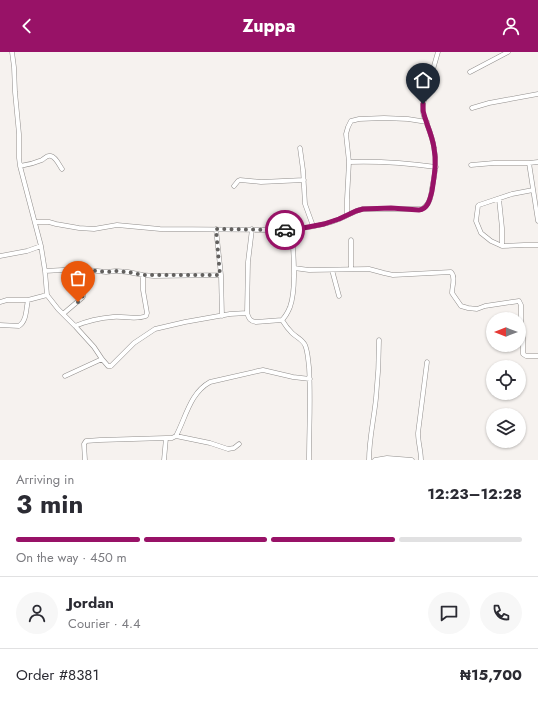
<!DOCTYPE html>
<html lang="en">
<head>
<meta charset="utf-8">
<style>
  :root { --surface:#fff; --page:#f7f7f7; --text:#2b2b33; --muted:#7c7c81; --line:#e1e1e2; --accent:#981267 }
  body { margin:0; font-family:Jost,sans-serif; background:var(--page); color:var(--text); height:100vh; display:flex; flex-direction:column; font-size:15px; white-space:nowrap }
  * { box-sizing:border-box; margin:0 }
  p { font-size:13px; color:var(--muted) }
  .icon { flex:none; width:22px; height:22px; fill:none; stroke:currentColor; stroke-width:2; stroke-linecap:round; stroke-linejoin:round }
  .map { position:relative; height:408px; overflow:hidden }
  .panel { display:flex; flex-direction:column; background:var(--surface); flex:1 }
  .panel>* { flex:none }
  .needle { width:26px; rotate:270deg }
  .buttons { position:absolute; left:486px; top:260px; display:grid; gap:8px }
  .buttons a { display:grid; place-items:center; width:40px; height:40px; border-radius:50%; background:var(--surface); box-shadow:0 1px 3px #0004; font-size:20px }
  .pin { position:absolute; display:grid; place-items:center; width:34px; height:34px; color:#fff; margin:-41px -17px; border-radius:50% 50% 50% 0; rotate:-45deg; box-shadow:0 0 4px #0007 }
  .pin .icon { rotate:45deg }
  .courier { position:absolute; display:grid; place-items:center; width:40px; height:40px; margin:-20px; border:3px solid #981267; border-radius:50%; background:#fff; color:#222; box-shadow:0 1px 5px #0007 }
  .headline em { font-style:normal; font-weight:700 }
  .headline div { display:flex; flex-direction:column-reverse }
  .headline { display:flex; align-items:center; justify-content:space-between; height:68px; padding:0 16px }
  h1 { font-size:26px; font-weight:700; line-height:30px }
  .bar { display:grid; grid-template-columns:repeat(4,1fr); gap:6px 4px; align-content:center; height:48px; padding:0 16px }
  .bar i { height:5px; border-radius:3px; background:var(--line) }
  .bar .on { background:var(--accent) }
  .bar p { grid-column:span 4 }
  .line { display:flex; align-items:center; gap:10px; padding:0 16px; border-top:1px solid var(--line) }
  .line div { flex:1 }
  .round { display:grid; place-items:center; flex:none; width:42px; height:42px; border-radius:21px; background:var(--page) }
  header { display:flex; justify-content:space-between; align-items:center; height:52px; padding:0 16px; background:var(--accent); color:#fff; font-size:18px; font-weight:700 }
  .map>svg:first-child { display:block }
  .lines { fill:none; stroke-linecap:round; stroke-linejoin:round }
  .street-casing { stroke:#918e8c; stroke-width:5 }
  .street { stroke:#fff; stroke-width:4 }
  .done { stroke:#62605e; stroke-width:4; stroke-dasharray:0 7.2 }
  .route { stroke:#981267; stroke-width:5 }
</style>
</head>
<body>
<header><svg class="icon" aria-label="back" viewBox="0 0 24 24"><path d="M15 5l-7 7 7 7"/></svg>Zuppa<svg class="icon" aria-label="person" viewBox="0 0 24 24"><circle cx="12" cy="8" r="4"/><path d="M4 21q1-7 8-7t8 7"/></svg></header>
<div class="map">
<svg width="538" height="408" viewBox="0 0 538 408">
  <rect width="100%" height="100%" fill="#f6f2ef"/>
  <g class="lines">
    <defs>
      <path id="street" d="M12,0L14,15L15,40L19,82V106L20,114L41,194L45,219L47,243L58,257L75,274L94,295L102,307L108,314H111L134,291L155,277L185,270L230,262L247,261
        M470,20L508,0
        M472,56L489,51L538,42
        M300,96L303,118L305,152L313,174
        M349,110C379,109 407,111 436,115
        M529,111L538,169
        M471,113L494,111H529L538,110
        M20,114C27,113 35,111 42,108C45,106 47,103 51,104C56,105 59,113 62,117
        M234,134L238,129L240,128L261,130L304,128
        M533,138L512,142L479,153L478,154L476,169L481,181L491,189L502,194L524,193H538
        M499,147L502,176V194
        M347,163V147L349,110L346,82L348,75L351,69L359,67L384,66L408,67L427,70
        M35,170H49L56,172L79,176L94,177L117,173L160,177L280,178C299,177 319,175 337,168C346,165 353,159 363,157H422C430,152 431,145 432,136C435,122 437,110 434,96C433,88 430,80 427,72C424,64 422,62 423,52L438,0
        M216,177L221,223L222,264
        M252,177L248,210L247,261C249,267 250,269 256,270L282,268
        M292,177C293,199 297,235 290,255C288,260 286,264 282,268C285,273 288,277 292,281C296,285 302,287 305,293C308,300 308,308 309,315C311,346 309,377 309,408
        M351,188V217
        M0,204L27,199L41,194
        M294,216L309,218L369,217L384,221L393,223L451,220C456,225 452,234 452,241L461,254L468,256L477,257L485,254L519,249L521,253V267L523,285V302L526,304H538
        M332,218L339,244
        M45,219L80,217L106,220L116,219L128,220L143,223L154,224L221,223
        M0,250L7,248H28L47,243
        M63,262L83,245L84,238L80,217
        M0,273L19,274C27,269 26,256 28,248
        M75,274C87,269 100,266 113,265C124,264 136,268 146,264L147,261L143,238V223
        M65,324L102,307
        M176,384L210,391L228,397L234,396L239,392
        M85,408L84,392L86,389L100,388L166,386
        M164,408L166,386H172L176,384C186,365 190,341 210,330L258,319L263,318L293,325L310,327
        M369,408C369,387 374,367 376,346C378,327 379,307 379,288
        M375,408L387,406L412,408
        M421,408C421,399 418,390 418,381L427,310"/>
    </defs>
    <use href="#street" class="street-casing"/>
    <use href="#street" class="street"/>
  </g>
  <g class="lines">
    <path class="done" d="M78,250L83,244L84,242L80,217L106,220L116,219L128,220L143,223H220L216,177L285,178"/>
    <path class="route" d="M285,178L303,176L324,172L339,167L356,159L363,157L391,156L419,158C428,157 430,147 432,139C434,125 437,111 434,96C433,88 430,80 427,72C425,64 422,62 423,52"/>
  </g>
</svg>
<div class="buttons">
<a><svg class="needle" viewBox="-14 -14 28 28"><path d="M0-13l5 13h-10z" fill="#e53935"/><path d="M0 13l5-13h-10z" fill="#7c7c81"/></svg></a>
<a><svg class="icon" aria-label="locate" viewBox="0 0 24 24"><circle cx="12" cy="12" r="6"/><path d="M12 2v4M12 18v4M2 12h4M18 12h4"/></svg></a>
<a><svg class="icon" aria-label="layers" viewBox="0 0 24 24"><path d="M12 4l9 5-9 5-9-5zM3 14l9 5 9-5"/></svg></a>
</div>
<div class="pin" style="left:78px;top:250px;background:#ea580c"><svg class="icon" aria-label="bag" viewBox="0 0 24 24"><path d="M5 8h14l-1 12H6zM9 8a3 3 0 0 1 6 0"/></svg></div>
<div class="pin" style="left:423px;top:52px;background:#1f2937"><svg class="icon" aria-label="home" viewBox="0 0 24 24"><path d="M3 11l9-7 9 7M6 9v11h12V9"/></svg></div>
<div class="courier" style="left:285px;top:178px"><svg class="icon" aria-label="car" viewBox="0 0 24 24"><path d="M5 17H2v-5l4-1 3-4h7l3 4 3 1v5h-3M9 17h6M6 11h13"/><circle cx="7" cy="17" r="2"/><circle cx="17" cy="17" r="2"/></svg></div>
</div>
<section class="panel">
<div class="headline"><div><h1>3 min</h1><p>Arriving in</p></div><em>12:23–12:28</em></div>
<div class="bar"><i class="on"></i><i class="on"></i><i class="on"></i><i></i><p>On the way · 450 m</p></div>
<div class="line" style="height:72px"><a class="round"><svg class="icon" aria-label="person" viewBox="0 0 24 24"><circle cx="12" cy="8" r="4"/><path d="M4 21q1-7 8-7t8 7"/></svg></a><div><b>Jordan</b><p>Courier · 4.4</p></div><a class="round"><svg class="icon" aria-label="chat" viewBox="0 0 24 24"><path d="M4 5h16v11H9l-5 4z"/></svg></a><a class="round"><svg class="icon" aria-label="phone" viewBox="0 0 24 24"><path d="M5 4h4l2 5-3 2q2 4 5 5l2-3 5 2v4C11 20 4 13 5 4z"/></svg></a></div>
<div class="line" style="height:52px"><div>Order #8381</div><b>₦15,700</b></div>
</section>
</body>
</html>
